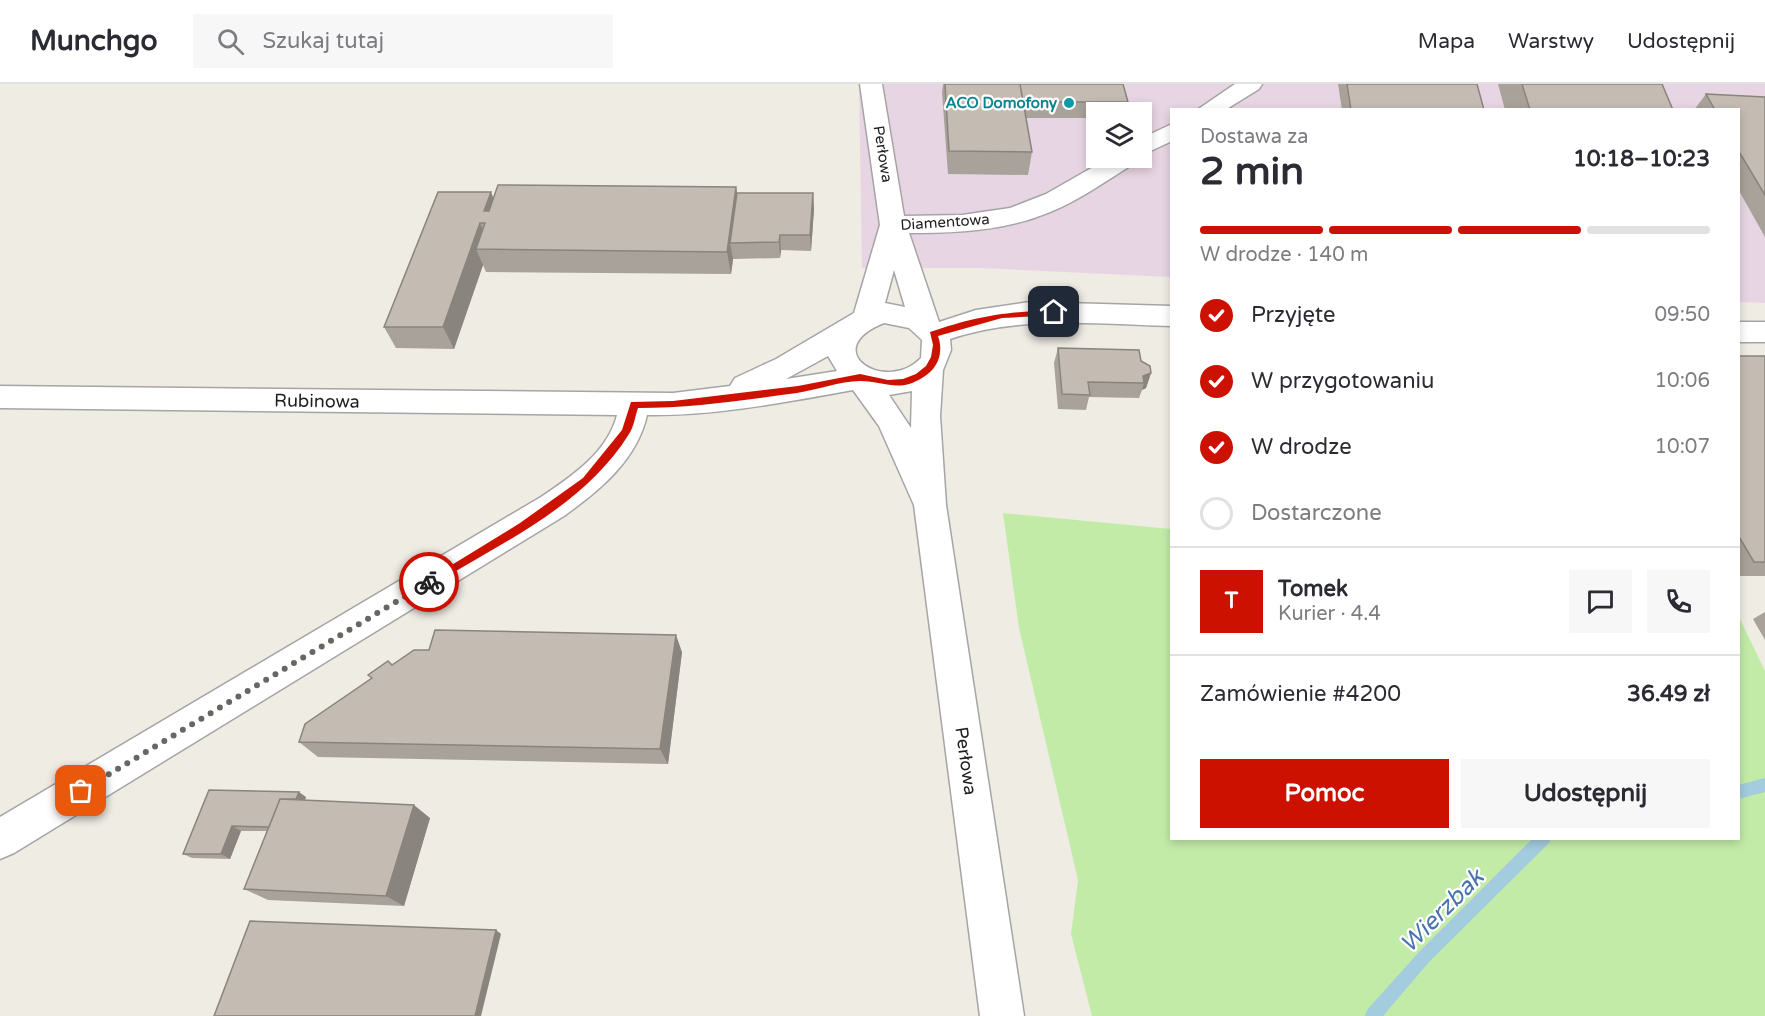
<!DOCTYPE html>
<html lang="pl">
<head>
<meta charset="utf-8">
<style>
  :root { --surface:#fff; --page:#f7f7f7; --text:#2b2b33; --muted:#7c7c81; --line:#e1e1e2; --accent:#c10 }
  body { margin:0; font-family:"Varela Round",sans-serif; background:var(--page); color:var(--text); height:100vh; display:flex; flex-direction:column; font-size:22px; white-space:nowrap }
  * { box-sizing:border-box; margin:0 }
  p { font-size:20px; color:var(--muted) }
  .icon { flex:none; width:33px; height:33px; fill:none; stroke:currentColor; stroke-width:2; stroke-linecap:round; stroke-linejoin:round }
  .map { position:relative; flex:1; overflow:hidden }
  .sheet { position:absolute; left:1170px; top:24px; width:570px; height:732px; display:flex; flex-direction:column; background:var(--surface); border-radius:0px; box-shadow:0 3px 9px #0003 }
  .sheet>* { flex:none }
  .fabs { position:absolute; left:1086px; top:18px; display:grid; gap:12px }
  .fabs a { display:grid; place-items:center; width:66px; height:66px; border-radius:0px; background:var(--surface); box-shadow:0 3px 9px #0003; font-size:30px }
  .pin { position:absolute; display:grid; place-items:center; width:51px; height:51px; color:#fff; margin:-26px; border-radius:12px; box-shadow:0 3px 9px #0006 }
  .courier { position:absolute; display:grid; place-items:center; width:60px; height:60px; margin:-30px; border:4px solid #c10; border-radius:50%; background:#fff; color:#222; box-shadow:0 2px 8px #0007 }
  .head em { font-style:normal; font-weight:700 }
  .head div { display:flex; flex-direction:column-reverse }
  .head { display:flex; align-items:center; justify-content:space-between; height:102px; padding:0 30px }
  h1 { font-size:39px; font-weight:700; line-height:45px }
  .bar { display:grid; grid-template-columns:repeat(4,1fr); gap:9px 6px; align-content:center; height:72px; padding:0 30px }
  .bar i { height:8px; border-radius:4px; background:var(--line) }
  .bar .on { background:var(--accent) }
  .bar p { grid-column:span 4 }
  .line { display:flex; align-items:center; gap:15px; padding:0 30px; border-top:2px solid var(--line) }
  .line div { flex:1 }
  .round { display:grid; place-items:center; flex:none; width:63px; height:63px; border-radius:0px; background:var(--page) }
  ol { padding:0 30px; list-style:none }
  li { display:flex; align-items:center; gap:18px; height:66px }
  li p { margin-inline-start:auto }
  li .icon { padding:6px; border-radius:50%; background:var(--accent); color:#fff; stroke-width:4 }
  li:last-child { color:var(--muted) }
  li i { width:33px; height:33px; border:3px solid var(--line); border-radius:50% }
  .primary-button { display:flex; gap:12px; margin-top:auto; padding:12px 30px }
  .primary-button a { flex:1; height:69px; border-radius:0px; background:var(--accent); color:#fff; font-size:24px; font-weight:700; line-height:69px; text-align:center }
  .primary-button a+a { background:var(--page); color:var(--text) }
  header { display:flex; align-items:center; gap:36px; box-sizing:border-box; height:84px; padding:0 30px; background:var(--surface); border-bottom:2px solid var(--line) }
  header strong { font-size:28px }
  nav { display:flex; gap:33px; margin-inline-start:auto; font-size:21px }
  .search { width:420px; height:54px; background:var(--page); display:flex; align-items:center; gap:15px; box-sizing:border-box; padding:0 21px; border-radius:0px; color:var(--muted); font-size:22px }
  .map>svg:first-child { display:block }
  .industrial { fill:#e8d5e3; fill-rule:evenodd }
  .grass { fill:#c3eba8 }
  .lines { fill:none; stroke-linecap:round; stroke-linejoin:round }
  .stream { fill:#a3ccde; fill-rule:evenodd }
  .minor-casing { stroke:#a5a5a5; stroke-width:3 }
  .minor { fill:#fff; fill-rule:evenodd }
  .wall { fill:#a9a29a }
  .shaded-wall { fill:#89847d }
  .building { fill:#c4bcb3; stroke:#89847d; stroke-width:1.5 }
  .route { fill:#c10 }
  .done { stroke:#676663; stroke-width:6; stroke-dasharray:0 10.8 }
  .culture-dot { fill:#0f9aa8; stroke:#fff; stroke-width:2 }
  .labels { text-anchor:middle; dominant-baseline:central; stroke-width:4.5; stroke-linejoin:round; paint-order:stroke }
  .far-culture-label { font-size:15px; font-weight:bold; fill:#0d838f; stroke:#fff; text-anchor:end }
  .far-street-label { font-size:15px; fill:#1e1e1e; stroke:#fff }
  .street-label { font-size:18px; fill:#1e1e1e; stroke:#fff }
  .near-water-label { font-size:24px; font-style:italic; fill:#4873af; stroke:#fff }
</style>
</head>
<body>
<header>
<strong>Munchgo</strong>
<div class="search"><svg class="icon" aria-label="search" viewBox="0 0 24 24"><circle cx="10" cy="10" r="6"/><path d="M15 15l6 6"/></svg>Szukaj tutaj</div>
<nav><a>Mapa</a><a>Warstwy</a><a>Udostępnij</a></nav>
</header>
<div class="map">
<svg width="1765" height="932" viewBox="0 0 1765 932">
  <rect width="100%" height="100%" fill="#efece4"/>
  <path class="industrial" d="M859,0H1765V219L1739,218L1738,26H1172L1171,193L978,184H862ZM1096,28H1142V74H1096Z"/>
  <path class="grass" d="M1003,429L1171,445L1172,754H1738L1739,533L1765,587V932H1092L1071,850L1078,796L1019,544Z"/>
  <g class="lines">
    <path class="stream" d="M1765,694V708L1738,715V701Z
      M1533,754H1551L1549,759L1429,878L1383,932H1365L1367,926L1419,868Z"/>
    <defs>
      <path id="minor" d="M860,0H882L904,132L962,131L1010,124L1046,110L1109,74H1138L1135,79C1107,96 1080,116 1050,128C1005,147 957,149 909,149L939,238L976,226L1030,218L1172,222V242C1097,240 1022,231 950,255L951,266L943,286L940,332L946,421L1024,932H980L914,421L879,342L853,306C786,318 715,332 647,331C637,376 600,406 564,432L14,769L0,775V733L541,413C571,393 608,368 617,331L0,324V302L673,309L730,302L735,294L776,275L854,229L880,141ZM894,186L905,223L885,219ZM884,239L909,244L922,256L921,274C885,311 817,266 884,239ZM828,272L837,287L786,295ZM912,307L911,344L889,311Z
        M1235,0H1262L1259,5L1225,26H1197Z
        M1172,40V57L1142,71V54Z
        M1738,238H1765V258H1738Z"/>
    </defs>
    <use href="#minor" class="minor-casing"/>
    <use href="#minor" class="minor"/>
  </g>
  <path class="wall" d="M943,0H1123L1128,18L1125,28H1096V34H1026L1032,68L1028,91L948,90L942,9Z
    M1338,0H1477L1484,26H1342Z
    M1498,0H1662L1673,26H1505Z
    M1706,10L1765,13V153L1738,105V26H1694Z
    M736,103L737,109H813L814,125L811,167L781,166L780,174L733,175L731,190L486,188L483,181L454,265L396,264L384,243L493,115Z
    M1058,264L1141,277L1151,289L1146,304L1142,306L1139,314L1089,313L1086,326L1058,325L1054,279Z
    M1738,272H1765V492H1738Z
    M1765,528V556L1753,535Z
    M682,568L668,680L318,673L299,658L392,581Z
    M209,706L306,713L305,716L430,734L404,822L268,816L244,805L267,747H241L230,775L192,774L183,770Z"/>
  <path class="shaded-wall" d="M736,103L740,125L730,159L733,175L731,190L727,168Z
    M491,108L500,131L484,127Z
    M813,109L814,125L811,167L810,151Z
    M480,139L490,161L476,165L483,181L454,265L443,243Z
    M780,151L781,166L780,174L779,158Z
    M1151,289L1146,304L1142,306L1144,299L1143,292Z
    M676,551L682,568L668,680L660,665Z
    M299,708L306,713L293,748L285,743Z
    M414,721L430,734L404,822L386,812Z
    M232,742L241,747L230,775L221,770Z
    M496,846L501,850L481,932H475Z"/>
  <path class="building" d="M945,0H1020L1032,68L949,67Z
    M1020,0H1123L1128,18H1023Z
    M1347,0H1477L1484,26H1351Z
    M1522,0H1662L1673,26H1530Z
    M1706,10L1765,13V111L1738,66V26H1715Z
    M498,101L736,103L727,168L476,165L485,139H480L443,243H384L438,108H491L484,127H489Z
    M737,109H813L810,151H780L779,158L730,159Z
    M1058,264L1139,266L1141,277L1150,282L1151,289L1143,292L1144,299L1088,298L1090,311L1062,310Z
    M1738,272H1765V478H1754L1738,451Z
    M435,546L676,551L660,665L299,658L305,640L372,594L368,591L388,577L392,581L414,566H429Z
    M209,706L299,708L296,715H280L269,743L232,742L221,770H183Z
    M280,715L414,721L386,812L244,805Z
    M250,837L496,846L475,932H214Z"/>
  <path class="route" d="M1054,226L1057,231L1002,234L938,252C944,269 938,285 922,294C898,309 884,297 860,297C840,297 817,306 797,309C744,316 691,324 638,324C635,332 634,343 629,350C585,421 502,459 432,501L429,502L424,498L520,439L583,394L622,346L631,318L673,317L798,302L860,290L888,296L903,295L916,290L926,282L931,273L933,261L930,248C977,232 1004,228 1054,226Z"/>
  <g class="lines">
    <path class="done" d="M81,707L429,498"/>
  </g>
  <circle class="culture-dot" cx="1069" cy="19" r="6"/>
  <g class="labels">
    <g class="far-culture-label">
      <text x="1057" y="19">ACO Domofony</text>
    </g>
    <g class="far-street-label">
      <text transform="translate(883 70) rotate(81)">Perłowa</text>
      <text transform="translate(945 138) rotate(-4)">Diamentowa</text>
    </g>
    <g class="street-label">
      <text transform="translate(317 317) rotate(1)">Rubinowa</text>
      <text transform="translate(966 677) rotate(82)">Perłowa</text>
    </g>
    <g class="near-water-label">
      <text transform="translate(1442 827) rotate(-45)">Wierzbak</text>
    </g>
  </g>
</svg>
<div class="fabs">
<a><svg class="icon" aria-label="layers" viewBox="0 0 24 24"><path d="M12 4l9 5-9 5-9-5zM3 14l9 5 9-5"/></svg></a>
</div>
<div class="pin" style="left:81px;top:707px;background:#ea580c"><svg class="icon" aria-label="bag" viewBox="0 0 24 24"><path d="M5 8h14l-1 12H6zM9 8a3 3 0 0 1 6 0"/></svg></div>
<div class="pin" style="left:1054px;top:228px;background:#1f2937"><svg class="icon" aria-label="home" viewBox="0 0 24 24"><path d="M3 11l9-7 9 7M6 9v11h12V9"/></svg></div>
<div class="courier" style="left:429px;top:498px"><svg class="icon" aria-label="bike" viewBox="0 0 24 24"><circle cx="6" cy="16" r="4"/><circle cx="18" cy="16" r="4"/><path d="M6 16l4-8h5l3 8M10 8l3 8H6M13 5h3"/></svg></div>
<section class="sheet">
<div class="head"><div><h1>2 min</h1><p>Dostawa za</p></div><em>10:18–10:23</em></div>
<div class="bar"><i class="on"></i><i class="on"></i><i class="on"></i><i></i><p>W drodze · 140 m</p></div>
<ol>
<li><svg class="icon" aria-label="check" viewBox="0 0 24 24"><path d="M5 12l5 5 9-10"/></svg>Przyjęte<p>09:50</p></li>
<li><svg class="icon" aria-label="check" viewBox="0 0 24 24"><path d="M5 12l5 5 9-10"/></svg>W przygotowaniu<p>10:06</p></li>
<li><svg class="icon" aria-label="check" viewBox="0 0 24 24"><path d="M5 12l5 5 9-10"/></svg>W drodze<p>10:07</p></li>
<li><i></i>Dostarczone</li>
</ol>
<div class="line" style="height:108px"><b class="round" style="background:var(--accent);color:#fff">T</b><div><b>Tomek</b><p>Kurier · 4.4</p></div><a class="round"><svg class="icon" aria-label="chat" viewBox="0 0 24 24"><path d="M4 5h16v11H9l-5 4z"/></svg></a><a class="round"><svg class="icon" aria-label="phone" viewBox="0 0 24 24"><path d="M5 4h4l2 5-3 2q2 4 5 5l2-3 5 2v4C11 20 4 13 5 4z"/></svg></a></div>
<div class="line" style="height:78px"><div>Zamówienie #4200</div><b>36.49 zł</b></div>
<div class="primary-button"><a>Pomoc</a><a>Udostępnij</a></div>
</section>
</div>
</body>
</html>
